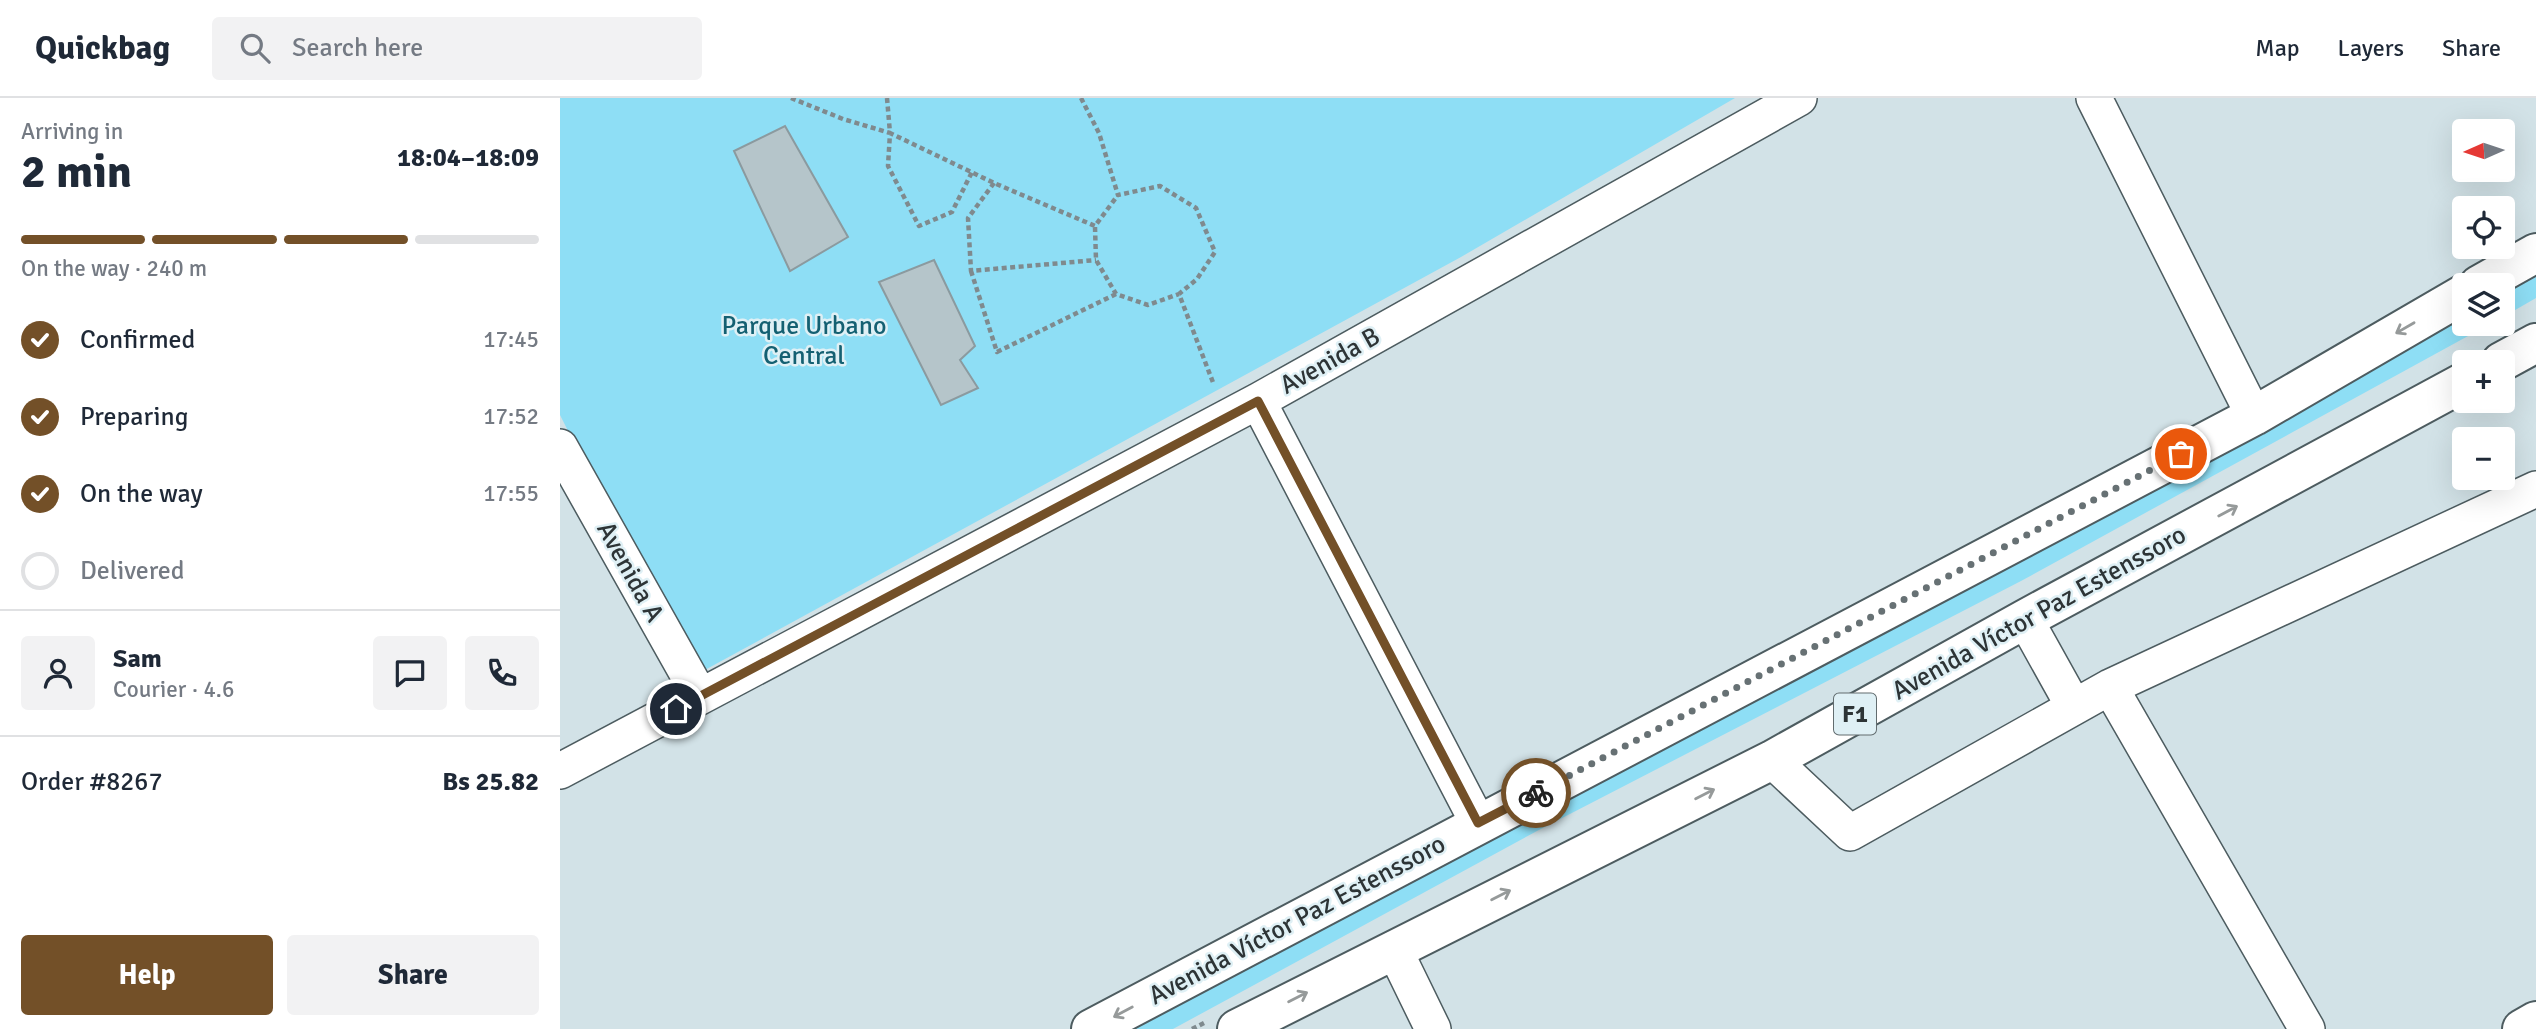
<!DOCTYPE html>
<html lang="en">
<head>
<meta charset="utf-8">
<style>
  :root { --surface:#fff; --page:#f2f2f3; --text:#1f2937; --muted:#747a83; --line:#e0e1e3; --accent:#735028 }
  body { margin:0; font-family:Signika,sans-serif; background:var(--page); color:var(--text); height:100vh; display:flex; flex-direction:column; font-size:26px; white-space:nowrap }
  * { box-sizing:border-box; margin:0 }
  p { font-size:23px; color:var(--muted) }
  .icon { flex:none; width:38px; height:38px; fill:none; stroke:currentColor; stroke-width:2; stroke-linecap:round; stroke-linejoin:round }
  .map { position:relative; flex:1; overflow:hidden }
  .sheet { display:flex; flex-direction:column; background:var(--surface); width:560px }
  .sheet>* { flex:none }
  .needle { width:46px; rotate:267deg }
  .fabs { position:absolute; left:1892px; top:21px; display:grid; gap:14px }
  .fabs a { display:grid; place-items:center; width:63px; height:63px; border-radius:7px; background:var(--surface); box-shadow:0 7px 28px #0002; font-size:35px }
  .pin { position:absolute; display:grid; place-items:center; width:60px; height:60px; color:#fff; margin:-30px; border:4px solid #fff; border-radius:50%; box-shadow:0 2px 7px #0007 }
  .courier { position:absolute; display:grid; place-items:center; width:70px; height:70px; margin:-35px; border:5px solid #735028; border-radius:50%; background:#fff; color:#222; box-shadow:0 2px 9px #0007 }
  .headline em { font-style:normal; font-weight:800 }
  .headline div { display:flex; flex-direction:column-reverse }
  .headline { display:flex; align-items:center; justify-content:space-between; height:119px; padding:0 21px }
  h1 { font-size:46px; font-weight:800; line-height:52px }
  .bar { display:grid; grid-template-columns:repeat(4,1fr); gap:10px 7px; align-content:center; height:84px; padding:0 21px }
  .bar i { height:9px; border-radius:5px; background:var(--line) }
  .bar .active { background:var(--accent) }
  .bar p { grid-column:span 4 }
  .line { display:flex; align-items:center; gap:18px; padding:0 21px; border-top:2px solid var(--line) }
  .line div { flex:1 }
  .round { display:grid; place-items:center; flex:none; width:74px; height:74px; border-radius:7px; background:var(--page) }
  ol { padding:0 21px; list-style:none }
  li { display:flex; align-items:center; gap:21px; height:77px }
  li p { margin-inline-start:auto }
  li .icon { padding:7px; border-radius:50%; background:var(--accent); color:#fff; stroke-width:4 }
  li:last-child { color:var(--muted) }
  li i { width:38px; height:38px; border:4px solid var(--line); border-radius:50% }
  .cta { display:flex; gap:14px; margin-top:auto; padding:14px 21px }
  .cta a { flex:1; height:80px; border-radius:7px; background:var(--accent); color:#fff; font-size:28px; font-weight:800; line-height:80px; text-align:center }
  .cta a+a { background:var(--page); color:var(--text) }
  header { display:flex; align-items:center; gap:42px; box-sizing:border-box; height:98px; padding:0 35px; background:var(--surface); border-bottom:2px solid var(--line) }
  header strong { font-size:33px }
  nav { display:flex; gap:38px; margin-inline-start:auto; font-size:24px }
  .search { width:490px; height:63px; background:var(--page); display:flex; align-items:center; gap:18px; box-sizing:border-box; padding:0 24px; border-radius:7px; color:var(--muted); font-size:26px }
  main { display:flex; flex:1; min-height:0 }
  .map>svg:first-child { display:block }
  .green { fill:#8edef5 }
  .building { fill:#b5c5ca; stroke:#8b9a9f; stroke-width:2 }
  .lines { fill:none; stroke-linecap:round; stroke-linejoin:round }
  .minor-casing { stroke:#4d5c60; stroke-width:38 }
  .tertiary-casing { stroke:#4d5c60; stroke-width:42 }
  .trunk-casing { stroke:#4d5c60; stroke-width:42 }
  .path { stroke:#7f8a8e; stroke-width:4.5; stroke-dasharray:5 3.5; stroke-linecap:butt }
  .minor { stroke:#fff; stroke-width:35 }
  .tertiary { stroke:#fff; stroke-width:38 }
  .trunk { stroke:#fff; stroke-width:38 }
  .oneway { stroke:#969a9a }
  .done { stroke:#677174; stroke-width:7; stroke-dasharray:0 12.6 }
  .route { stroke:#735028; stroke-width:9 }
  .labels { text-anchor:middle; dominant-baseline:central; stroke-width:5; stroke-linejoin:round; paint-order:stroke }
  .shield { fill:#dff0f5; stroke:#626c6f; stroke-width:2 }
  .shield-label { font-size:24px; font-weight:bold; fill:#2d3436 }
  .park-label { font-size:26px; fill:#146072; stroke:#dff0f5 }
  .street-label { font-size:26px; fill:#2d3436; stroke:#dff0f5 }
</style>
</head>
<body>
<header>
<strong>Quickbag</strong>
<div class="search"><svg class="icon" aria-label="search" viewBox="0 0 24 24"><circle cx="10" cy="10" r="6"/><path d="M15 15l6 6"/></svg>Search here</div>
<nav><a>Map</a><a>Layers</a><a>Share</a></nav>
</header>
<main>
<section class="sheet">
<div class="headline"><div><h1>2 min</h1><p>Arriving in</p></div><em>18:04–18:09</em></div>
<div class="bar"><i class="active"></i><i class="active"></i><i class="active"></i><i></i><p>On the way · 240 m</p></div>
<ol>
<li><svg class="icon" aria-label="check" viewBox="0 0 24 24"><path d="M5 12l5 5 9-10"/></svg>Confirmed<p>17:45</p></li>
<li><svg class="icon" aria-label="check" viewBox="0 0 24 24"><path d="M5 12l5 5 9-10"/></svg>Preparing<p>17:52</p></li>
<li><svg class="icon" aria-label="check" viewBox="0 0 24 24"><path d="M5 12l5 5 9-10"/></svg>On the way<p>17:55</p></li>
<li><i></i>Delivered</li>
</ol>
<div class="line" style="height:126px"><a class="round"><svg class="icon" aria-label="person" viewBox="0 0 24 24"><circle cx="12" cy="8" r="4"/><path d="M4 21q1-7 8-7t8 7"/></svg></a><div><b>Sam</b><p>Courier · 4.6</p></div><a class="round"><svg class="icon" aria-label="chat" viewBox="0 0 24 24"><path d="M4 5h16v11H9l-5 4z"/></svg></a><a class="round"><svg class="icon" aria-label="phone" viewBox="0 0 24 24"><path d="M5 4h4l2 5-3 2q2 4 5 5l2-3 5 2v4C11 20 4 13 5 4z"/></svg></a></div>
<div class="line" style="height:91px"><div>Order #8267</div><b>Bs 25.82</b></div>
<div class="cta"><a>Help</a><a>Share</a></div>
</section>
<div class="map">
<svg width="1976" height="931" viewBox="0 0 1976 931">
  <rect width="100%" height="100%" fill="#d2e2e7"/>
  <path class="green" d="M0,0H1175L901,159L132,579L0,317Z
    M1976,178V200L1943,219V196Z
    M1904,217V226H1930L1461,483L977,733L613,931H566Z"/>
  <path class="building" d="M225,28L288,139L230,173L174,53Z
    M374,162L415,248L400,262L418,290L381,307L319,184Z"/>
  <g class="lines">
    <defs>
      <path id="minor" d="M1534,0L1694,318
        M698,303L918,725
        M0,349L140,598
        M1465,521L1514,609
        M1550,589L1747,931
        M1212,662L1290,735L1550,589L1976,391
        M0,673L698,303L1239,0
        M834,851L873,931"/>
      <path id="tertiary" d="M1962,931L1976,923"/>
      <path id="trunk" d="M1919,187L1976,155
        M1941,264L1976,245
        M531,931L1694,318L1904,196
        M677,931L1212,662L1465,521L1904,284"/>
    </defs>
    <use href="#minor" class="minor-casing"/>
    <use href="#tertiary" class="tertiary-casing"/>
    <use href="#trunk" class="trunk-casing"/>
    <path class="path" d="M231,0L283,21L330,35L328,68L359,128L392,114L412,74
      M327,0L330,35L434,85L535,128L558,97
      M521,0L539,35L558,97L600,88L636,110L655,154L637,181L619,196L654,287
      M434,85L408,120L411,173L536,162
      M535,129L536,162L556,196L588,207L619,196
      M411,173L437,254L556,196
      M632,931L644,925"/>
    <use href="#minor" class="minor"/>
    <use href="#tertiary" class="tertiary"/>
    <use href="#trunk" class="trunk"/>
  </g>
  <defs><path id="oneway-shaft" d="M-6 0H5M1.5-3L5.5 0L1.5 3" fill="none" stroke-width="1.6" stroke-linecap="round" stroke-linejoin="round" transform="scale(1.75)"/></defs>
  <g class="oneway">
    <use href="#oneway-shaft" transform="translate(1845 230) rotate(150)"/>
    <use href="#oneway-shaft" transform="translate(1668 413) rotate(-28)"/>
    <use href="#oneway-shaft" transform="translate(1145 696) rotate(-27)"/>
    <use href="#oneway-shaft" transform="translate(941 797) rotate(-27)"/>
    <use href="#oneway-shaft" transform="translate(738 899) rotate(-27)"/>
    <use href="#oneway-shaft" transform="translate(563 914) rotate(152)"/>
  </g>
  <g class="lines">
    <path class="done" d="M976,695L1621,356"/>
    <path class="route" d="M116,611L698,303L918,725L976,695"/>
  </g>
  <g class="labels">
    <rect class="shield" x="1274" y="595.5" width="42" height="41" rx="5"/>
    <g class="shield-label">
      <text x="1295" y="616">F1</text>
    </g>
    <g class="park-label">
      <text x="244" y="228">Parque Urbano<tspan x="244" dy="30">Central</tspan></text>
    </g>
    <g class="street-label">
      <text transform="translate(770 263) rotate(-29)">Avenida B</text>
      <text transform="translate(70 474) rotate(61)">Avenida A</text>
      <text transform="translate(1479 515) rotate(-29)">Avenida Víctor Paz Estenssoro</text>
      <text transform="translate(737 822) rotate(-28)">Avenida Víctor Paz Estenssoro</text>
    </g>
  </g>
</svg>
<div class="fabs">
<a><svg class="needle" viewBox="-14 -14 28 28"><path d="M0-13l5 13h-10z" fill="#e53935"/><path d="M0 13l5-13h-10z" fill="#747a83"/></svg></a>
<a><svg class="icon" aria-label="locate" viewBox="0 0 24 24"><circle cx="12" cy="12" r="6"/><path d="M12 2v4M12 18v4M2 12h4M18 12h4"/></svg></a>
<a><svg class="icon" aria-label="layers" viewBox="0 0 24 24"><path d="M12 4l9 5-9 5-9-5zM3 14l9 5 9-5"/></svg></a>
<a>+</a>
<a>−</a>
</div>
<div class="pin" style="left:1621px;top:356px;background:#ea580c"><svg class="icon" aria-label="bag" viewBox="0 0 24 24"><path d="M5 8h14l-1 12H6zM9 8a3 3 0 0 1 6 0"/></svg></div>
<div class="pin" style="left:116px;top:611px;background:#1f2937"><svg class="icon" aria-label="home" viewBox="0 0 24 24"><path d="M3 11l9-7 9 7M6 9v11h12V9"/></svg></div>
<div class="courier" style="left:976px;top:695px"><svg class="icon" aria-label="bike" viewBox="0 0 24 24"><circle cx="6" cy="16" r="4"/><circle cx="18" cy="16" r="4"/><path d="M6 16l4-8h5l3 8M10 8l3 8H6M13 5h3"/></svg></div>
</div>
</main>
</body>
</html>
